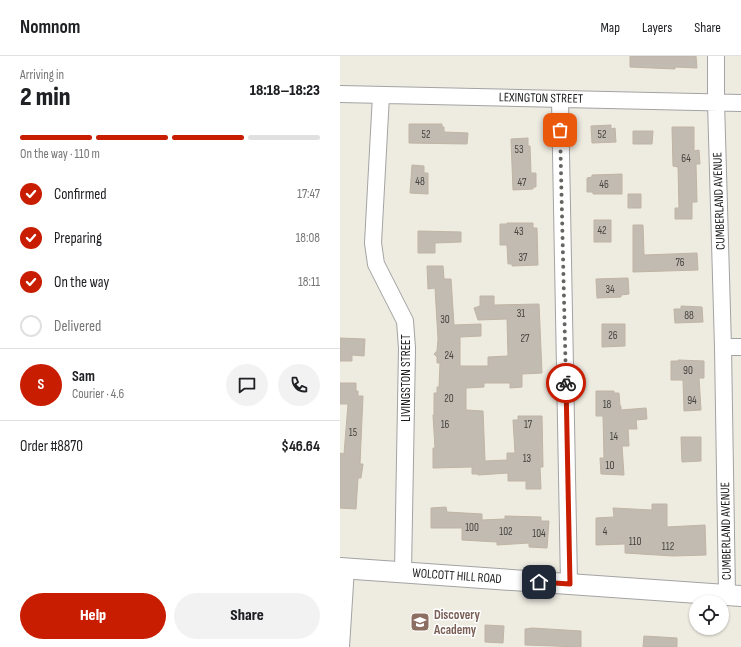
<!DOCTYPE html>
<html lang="en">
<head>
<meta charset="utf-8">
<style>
  :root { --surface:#fff; --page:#f2f2f2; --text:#202124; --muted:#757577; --line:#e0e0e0; --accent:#c81d00 }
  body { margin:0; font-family:"Sofia Sans Condensed",sans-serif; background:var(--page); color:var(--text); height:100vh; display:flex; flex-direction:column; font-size:15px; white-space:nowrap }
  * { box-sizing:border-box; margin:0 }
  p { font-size:13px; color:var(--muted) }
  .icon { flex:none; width:22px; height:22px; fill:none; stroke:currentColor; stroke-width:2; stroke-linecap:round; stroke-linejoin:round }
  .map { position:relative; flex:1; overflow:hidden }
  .side { display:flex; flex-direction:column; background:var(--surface); width:340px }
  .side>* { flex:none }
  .fabs { position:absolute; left:349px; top:539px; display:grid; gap:8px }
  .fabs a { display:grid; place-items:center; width:40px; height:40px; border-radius:50%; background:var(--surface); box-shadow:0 1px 3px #0004; font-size:20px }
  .pin { position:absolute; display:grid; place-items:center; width:34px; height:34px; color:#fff; margin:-17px; border-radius:8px; box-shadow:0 2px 6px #0006 }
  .courier { position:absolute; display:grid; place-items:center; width:40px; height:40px; margin:-20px; border:3px solid #c81d00; border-radius:50%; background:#fff; color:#222; box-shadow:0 1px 5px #0007 }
  .summary em { font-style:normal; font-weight:800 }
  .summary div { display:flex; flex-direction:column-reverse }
  .summary { display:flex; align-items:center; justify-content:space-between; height:68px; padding:0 20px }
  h1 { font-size:26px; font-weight:800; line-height:30px }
  .bar { display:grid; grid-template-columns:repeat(4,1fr); gap:6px 4px; align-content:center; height:48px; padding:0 20px }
  .bar i { height:5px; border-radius:3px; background:var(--line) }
  .bar .on { background:var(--accent) }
  .bar p { grid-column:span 4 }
  .line { display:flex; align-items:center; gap:10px; padding:0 20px; border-top:1px solid var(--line) }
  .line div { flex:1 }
  .round { display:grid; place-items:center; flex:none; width:42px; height:42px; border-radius:21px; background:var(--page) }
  ol { padding:0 20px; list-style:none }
  li { display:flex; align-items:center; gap:12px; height:44px }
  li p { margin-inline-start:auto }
  li .icon { padding:4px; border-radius:50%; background:var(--accent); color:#fff; stroke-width:4 }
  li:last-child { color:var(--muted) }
  li i { width:22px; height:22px; border:2px solid var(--line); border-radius:50% }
  .cta { display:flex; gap:8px; margin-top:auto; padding:8px 20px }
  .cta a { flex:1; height:46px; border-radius:24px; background:var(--accent); color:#fff; font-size:16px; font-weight:800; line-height:46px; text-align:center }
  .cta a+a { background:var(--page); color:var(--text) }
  header { display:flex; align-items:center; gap:24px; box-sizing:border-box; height:56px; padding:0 20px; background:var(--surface); border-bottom:1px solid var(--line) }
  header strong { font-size:19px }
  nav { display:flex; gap:22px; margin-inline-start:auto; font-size:14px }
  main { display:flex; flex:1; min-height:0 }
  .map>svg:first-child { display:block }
  .building { fill:#c2bbb1; stroke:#c0b4a4 }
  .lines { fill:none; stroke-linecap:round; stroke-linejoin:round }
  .minor-casing { stroke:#a3a3a3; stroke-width:18 }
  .tertiary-casing { stroke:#a3a3a3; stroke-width:22 }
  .minor { stroke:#fff; stroke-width:16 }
  .tertiary { stroke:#fff; stroke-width:20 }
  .done { stroke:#666461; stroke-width:4; stroke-dasharray:0 7.2 }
  .route { stroke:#c81d00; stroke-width:5 }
  .labels { text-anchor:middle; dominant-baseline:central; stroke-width:3; stroke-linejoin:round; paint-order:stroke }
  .number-label { font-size:11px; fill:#464441 }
  .street-label { font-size:13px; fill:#1c1c1c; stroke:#fff }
  .education-label { font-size:13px; font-weight:bold; fill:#785e54; stroke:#fff; text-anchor:start }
</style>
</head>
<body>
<header>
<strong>Nomnom</strong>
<nav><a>Map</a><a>Layers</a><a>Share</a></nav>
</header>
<main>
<section class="side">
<div class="summary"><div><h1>2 min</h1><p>Arriving in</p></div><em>18:18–18:23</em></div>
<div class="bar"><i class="on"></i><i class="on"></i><i class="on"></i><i></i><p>On the way · 110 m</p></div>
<ol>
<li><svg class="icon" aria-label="check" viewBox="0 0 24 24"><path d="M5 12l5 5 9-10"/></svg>Confirmed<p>17:47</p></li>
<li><svg class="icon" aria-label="check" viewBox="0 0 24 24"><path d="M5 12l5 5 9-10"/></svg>Preparing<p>18:08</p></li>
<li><svg class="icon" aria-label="check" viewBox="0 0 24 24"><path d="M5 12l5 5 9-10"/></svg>On the way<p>18:11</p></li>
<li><i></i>Delivered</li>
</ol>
<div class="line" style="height:72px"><b class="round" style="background:var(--accent);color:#fff">S</b><div><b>Sam</b><p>Courier · 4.6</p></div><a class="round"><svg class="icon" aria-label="chat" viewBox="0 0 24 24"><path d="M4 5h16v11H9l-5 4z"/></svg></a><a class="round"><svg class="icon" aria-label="phone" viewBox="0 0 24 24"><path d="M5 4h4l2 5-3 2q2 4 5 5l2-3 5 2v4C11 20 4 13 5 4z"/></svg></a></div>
<div class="line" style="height:52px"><div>Order #8870</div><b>$46.64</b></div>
<div class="cta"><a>Help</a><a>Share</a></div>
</section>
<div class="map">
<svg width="401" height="591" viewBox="0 0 401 591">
  <rect width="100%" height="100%" fill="#eeebe1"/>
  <path class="building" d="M290,0H356L357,12L335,11V13L290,11Z
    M69,68H102V71H104V76L128,77L127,88L69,87Z
    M271,69V73L275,72L276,86L252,87L251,70Z
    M332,71H354V95L359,94L360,108H356L357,146H352V163H335V152H339L338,111L333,110Z
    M293,75H313L312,88H293Z
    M188,82V90H190L191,117H196V131H193V133L173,134L171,83Z
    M72,109L84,110V117H88V138L70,137Z
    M282,118V138H253V136H247V122L252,121V119Z
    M288,138H301V152H288Z
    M254,164H271V186H254Z
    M167,167H193V172H197L198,209L172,210V208H168L167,189H160V168H167Z
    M293,169H303L304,199L357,197L358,214L293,216Z
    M78,175L121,176V186L95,187V197H78Z
    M87,210H103L104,223H111L114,269L141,268V280L120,281V310H148V301L168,300L167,263L138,264L134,252L140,250V240H154V249L199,248L202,317L182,318V331L170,332V327H144V331L126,332V354L143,355L145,405L167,404V397H175L173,364H178V360H202L203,411H200L201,433H186V425H168V417L138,419V418H132V411L93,412V392H95L93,359H94V337H97V331H99L100,307H97V301L94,298L97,295L98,283L95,232L88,233Z
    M288,222L289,238L281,239V241L257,242L256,223Z
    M341,250L362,251L363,266L335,267L334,253H341Z
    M262,268H285V290L262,291Z
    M0,282L25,283L24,300L12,299V305H0Z
    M338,304L364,305V322H359L361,354L344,355L343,324H331V305H339Z
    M0,327H16V335H18V340H23L20,408H23L21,422H18L16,453L0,452V397L4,398L8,348H0Z
    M256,335H274V337H279L280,350H281V354L306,352L307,363L296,364L297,373H288L289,390H282L284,419L261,418L260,402H264L263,360H256Z
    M341,381H361V405L342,406Z
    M312,448H327V471L365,469L366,499L333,500L285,497V488L256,489V462L274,461L273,452L312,454Z
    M106,451L107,456L142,458V464L165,463V460L201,461V465H209L207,492L189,491V487L157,489V486L122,484V472H91V452Z
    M145,569L164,570L163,587L145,586Z
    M192,572L241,575V591L185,589V573Z
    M304,580L337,582V591H303Z"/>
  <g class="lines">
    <defs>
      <path id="minor" d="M376,0V46L383,291L387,539
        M0,38L401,47
        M41,39L33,187L36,208L65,265L67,292L63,516
        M220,43L229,528
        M383,291H401
        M1,591L6,512"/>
      <path id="tertiary" d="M0,512L401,540"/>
    </defs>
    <use href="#minor" class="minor-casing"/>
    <use href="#tertiary" class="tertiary-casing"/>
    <use href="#minor" class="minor"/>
    <use href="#tertiary" class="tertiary"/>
  </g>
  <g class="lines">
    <path class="done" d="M220,74L226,327"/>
    <path class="route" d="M199,526L230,528L226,327"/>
  </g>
  <defs>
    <symbol id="school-square" viewBox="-11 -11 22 22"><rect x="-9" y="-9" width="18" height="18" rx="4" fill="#8d6e63" stroke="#fff"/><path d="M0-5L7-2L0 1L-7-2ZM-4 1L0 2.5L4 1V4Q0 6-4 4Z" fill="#fff"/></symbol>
  </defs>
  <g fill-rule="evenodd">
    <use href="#school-square" x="69" y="555" width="22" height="22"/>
  </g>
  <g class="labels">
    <g class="number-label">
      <text x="86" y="78">52</text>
      <text x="262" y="78">52</text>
      <text x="179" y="93">53</text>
      <text x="346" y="102">64</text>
      <text x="80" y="125">48</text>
      <text x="182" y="126">47</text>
      <text x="264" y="128">46</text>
      <text x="262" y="174">42</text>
      <text x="179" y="175">43</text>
      <text x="183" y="201">37</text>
      <text x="340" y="206">76</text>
      <text x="270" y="233">34</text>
      <text x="181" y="257">31</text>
      <text x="349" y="259">88</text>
      <text x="105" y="263">30</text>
      <text x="273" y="279">26</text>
      <text x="185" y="282">27</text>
      <text x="109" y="299">24</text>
      <text x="348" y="314">90</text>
      <text x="109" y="342">20</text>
      <text x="352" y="344">94</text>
      <text x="267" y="348">18</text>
      <text x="105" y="368">16</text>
      <text x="188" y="368">17</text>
      <text x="13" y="376">15</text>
      <text x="274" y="380">14</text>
      <text x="187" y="402">13</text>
      <text x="270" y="409">10</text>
      <text x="132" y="471">100</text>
      <text x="166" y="475">102</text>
      <text x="265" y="475">4</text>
      <text x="199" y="477">104</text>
      <text x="295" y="485">110</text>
      <text x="328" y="490">112</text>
    </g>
    <g class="street-label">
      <text transform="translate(201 42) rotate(1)">LEXINGTON STREET</text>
      <text transform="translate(379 145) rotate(-92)">CUMBERLAND AVENUE</text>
      <text transform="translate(66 322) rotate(-90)">LIVINGSTON STREET</text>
      <text transform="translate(386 475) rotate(-91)">CUMBERLAND AVENUE</text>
      <text transform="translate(117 520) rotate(4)">WOLCOTT HILL ROAD</text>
    </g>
    <g class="education-label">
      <text x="94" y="559">Discovery<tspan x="94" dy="15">Academy</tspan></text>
    </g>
  </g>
</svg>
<div class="fabs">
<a><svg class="icon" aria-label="locate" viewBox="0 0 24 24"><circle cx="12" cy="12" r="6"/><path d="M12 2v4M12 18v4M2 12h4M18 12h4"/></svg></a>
</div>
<div class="pin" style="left:220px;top:74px;background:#ea580c"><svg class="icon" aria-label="bag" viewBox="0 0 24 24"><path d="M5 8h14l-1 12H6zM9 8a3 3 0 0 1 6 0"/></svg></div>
<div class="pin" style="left:199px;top:526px;background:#1f2937"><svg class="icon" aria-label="home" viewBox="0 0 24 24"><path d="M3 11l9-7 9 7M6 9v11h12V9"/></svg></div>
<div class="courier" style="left:226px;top:327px"><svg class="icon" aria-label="bike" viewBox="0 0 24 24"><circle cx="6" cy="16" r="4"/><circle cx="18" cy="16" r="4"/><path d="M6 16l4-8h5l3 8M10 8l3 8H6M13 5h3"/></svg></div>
</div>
</main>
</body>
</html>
